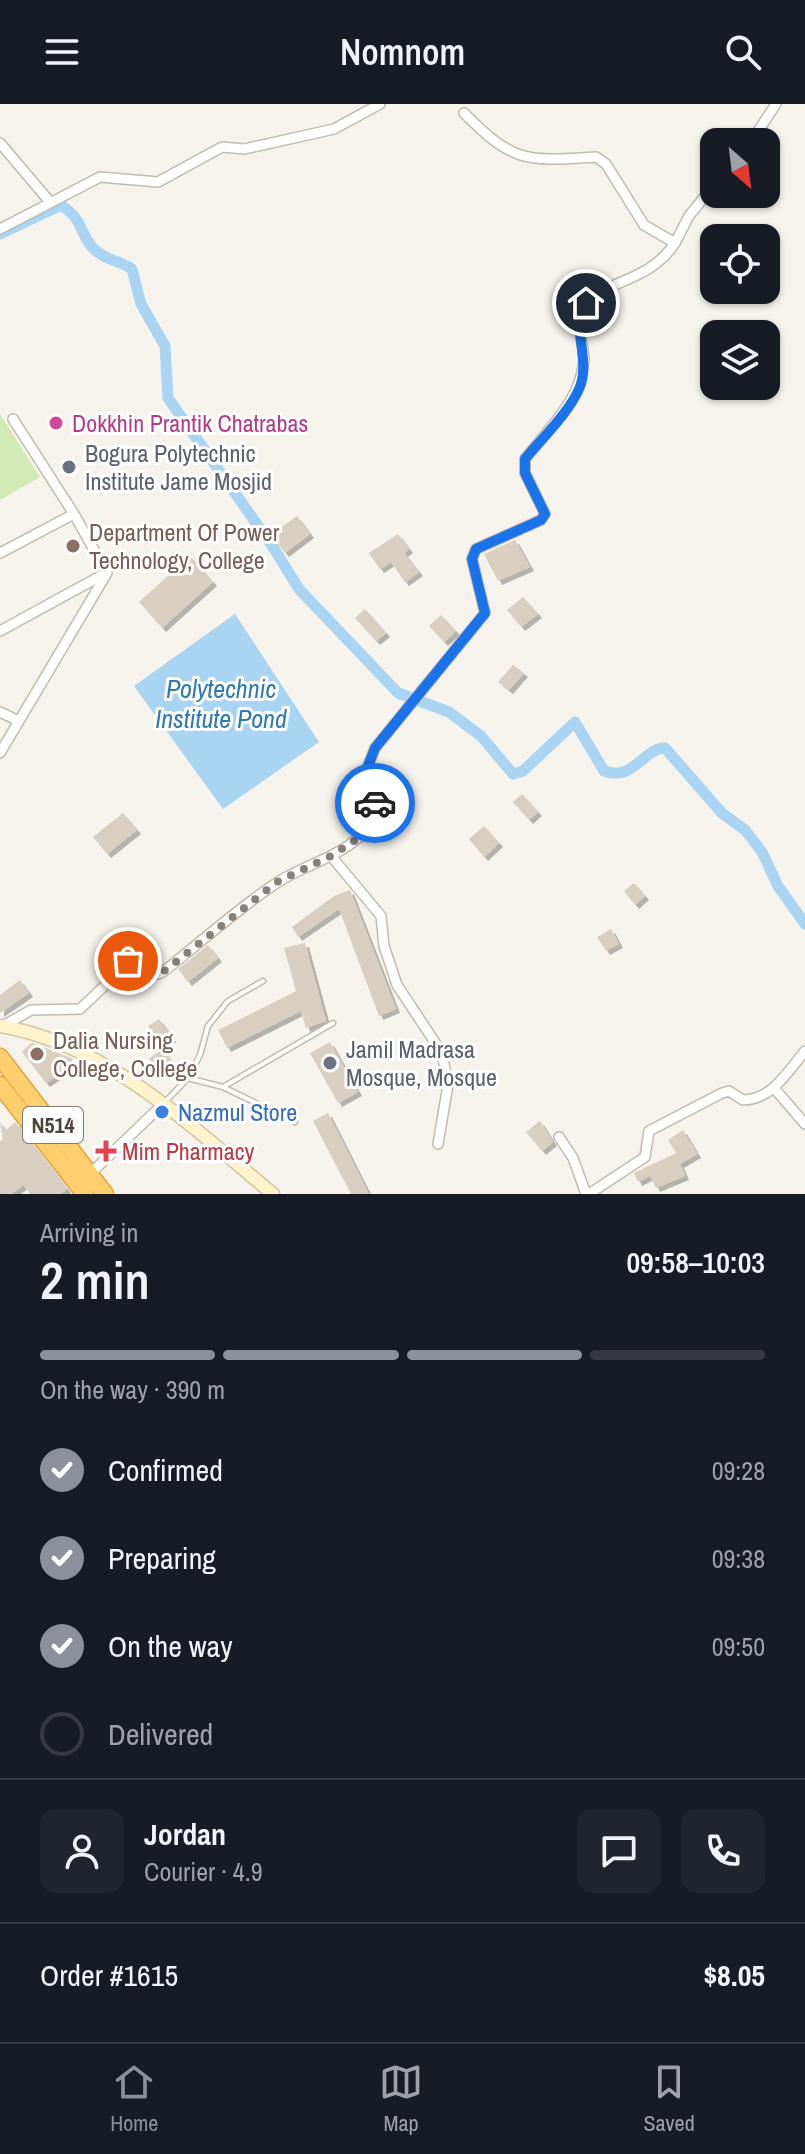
<!DOCTYPE html>
<html lang="en">
<head>
<meta charset="utf-8">
<style>
  :root { --surface:#171b24; --page:#20242c; --text:#f1f3f6; --muted:#9ea1a6; --line:#363941; --accent:#8c9099 }
  body { margin:0; font-family:"Archivo Narrow",sans-serif; background:var(--page); color:var(--text); height:100vh; display:flex; flex-direction:column; font-size:30px; white-space:nowrap }
  * { box-sizing:border-box; margin:0 }
  p { font-size:26px; color:var(--muted) }
  .icon { flex:none; width:44px; height:44px; fill:none; stroke:currentColor; stroke-width:2; stroke-linecap:round; stroke-linejoin:round }
  .map { position:relative; height:1090px; overflow:hidden }
  .drawer { display:flex; flex-direction:column; background:var(--surface); flex:1 }
  .drawer>* { flex:none }
  .needle { width:52px; rotate:152deg }
  .fabs { position:absolute; left:700px; top:24px; display:grid; gap:16px }
  .fabs a { display:grid; place-items:center; width:80px; height:80px; border-radius:16px; background:var(--surface); box-shadow:0 2px 6px #0004; font-size:40px }
  .pin { position:absolute; display:grid; place-items:center; width:68px; height:68px; color:#fff; margin:-34px; border:4px solid #fff; border-radius:50%; box-shadow:0 2px 8px #0007 }
  .courier { position:absolute; display:grid; place-items:center; width:80px; height:80px; margin:-40px; border:6px solid #1a73e8; border-radius:50%; background:#fff; color:#222; box-shadow:0 2px 10px #0007 }
  .head em { font-style:normal; font-weight:600 }
  .head div { display:flex; flex-direction:column-reverse }
  .head { display:flex; align-items:center; justify-content:space-between; height:136px; padding:0 40px }
  h1 { font-size:52px; font-weight:600; line-height:60px }
  .bar { display:grid; grid-template-columns:repeat(4,1fr); gap:12px 8px; align-content:center; height:96px; padding:0 40px }
  .bar i { height:10px; border-radius:6px; background:var(--line) }
  .bar .current { background:var(--accent) }
  .bar p { grid-column:span 4 }
  .line { display:flex; align-items:center; gap:20px; padding:0 40px; border-top:2px solid var(--line) }
  .line div { flex:1 }
  .round { display:grid; place-items:center; flex:none; width:84px; height:84px; border-radius:16px; background:var(--page) }
  ol { padding:0 40px; list-style:none }
  li { display:flex; align-items:center; gap:24px; height:88px }
  li p { margin-inline-start:auto }
  li .icon { padding:8px; border-radius:50%; background:var(--accent); color:#fff; stroke-width:4 }
  li:last-child { color:var(--muted) }
  li i { width:44px; height:44px; border:4px solid var(--line); border-radius:50% }
  header { display:flex; justify-content:space-between; align-items:center; height:104px; padding:0 40px; background:var(--surface); font-size:36px; font-weight:600 }
  .dock { display:flex; justify-content:space-around; align-items:center; height:112px; border-top:2px solid var(--line); background:var(--surface); font-size:22px; color:var(--muted) }
  .dock a { display:grid; justify-items:center; gap:4px }
  .dock .current { color:var(--accent) }
  .map>svg:first-child { display:block }
  .green { fill:#d2eab5 }
  .water { fill:#a9d4f2 }
  .lines { fill:none; stroke-linecap:round; stroke-linejoin:round }
  .canal { stroke:#a9d4f2; stroke-width:11 }
  .building { fill:#d8cfc1; filter:url(#shadow) }
  .lane-casing { stroke:#c2bbae; stroke-width:7 }
  .street-casing { stroke:#c2bbae; stroke-width:12 }
  .secondary-casing { stroke:#d6c79b; stroke-width:15 }
  .highway-casing { stroke:#e0a43c; stroke-width:19 }
  .lane { stroke:#fff; stroke-width:4 }
  .street { stroke:#fff; stroke-width:9 }
  .secondary { stroke:#fff3cd; stroke-width:12 }
  .highway { stroke:#ffcf6e; stroke-width:16 }
  .done { stroke:#878178; stroke-width:8; stroke-dasharray:0 14.4 }
  .route { stroke:#1a73e8; stroke-width:10 }
  .hotel-dot { fill:#d1479c; stroke:#fff; stroke-width:3 }
  .worship-dot { fill:#6b7280; stroke:#fff; stroke-width:3 }
  .education-dot { fill:#8d6e63; stroke:#fff; stroke-width:3 }
  .shop-dot { fill:#3f7fe0; stroke:#fff; stroke-width:3 }
  .health-dot { fill:#e0444e; stroke:#fff; stroke-width:3 }
  .labels { text-anchor:middle; dominant-baseline:central; stroke-width:6; stroke-linejoin:round; paint-order:stroke }
  .shield { fill:#fff; stroke:#817c74; stroke-width:2 }
  .shield-label { font-size:22px; font-weight:bold; fill:#4b4439 }
  .hotel-label { font-size:24px; fill:#b23c85; stroke:#fff; text-anchor:start }
  .worship-label { font-size:24px; fill:#5b616d; stroke:#fff; text-anchor:start }
  .education-label { font-size:24px; fill:#785e54; stroke:#fff; text-anchor:start }
  .shop-label { font-size:24px; fill:#366cbe; stroke:#fff; text-anchor:start }
  .health-label { font-size:24px; fill:#be3a42; stroke:#fff; text-anchor:start }
  .water-label { font-size:26px; font-style:italic; fill:#2e7ab2; stroke:#fff }
</style>
</head>
<body>
<header><svg class="icon" aria-label="menu" viewBox="0 0 24 24"><path d="M4 6h16M4 12h16M4 18h16"/></svg>Nomnom<svg class="icon" aria-label="search" viewBox="0 0 24 24"><circle cx="10" cy="10" r="6"/><path d="M15 15l6 6"/></svg></header>
<div class="map">
<svg width="805" height="1090" viewBox="0 0 805 1090">
  <defs>
    <filter id="shadow"><feDropShadow dx="4" dy="4" stdDeviation="0" flood-color="#0004"/></filter>
  </defs>
  <rect width="100%" height="100%" fill="#f6f3ec"/>
  <path class="green" d="M0,310L40,373L0,396Z"/>
  <path class="water" d="M235,510L319,638L223,705L134,582Z"/>
  <g class="lines">
    <path class="canal" d="M0,130L61,101C85,118 77,124 92,143C102,155 120,157 132,165L141,200L165,242L168,294L273,443L299,485L398,589L449,608L481,632L513,670L523,667L575,618L604,667C634,678 643,644 665,644L722,709L745,726L762,748L778,782L805,820"/>
  </g>
  <path class="building" d="M297,412L310,430L285,449L271,431Z
    M398,430L409,445L404,449L419,468L405,478L391,458L380,465L369,449Z
    M515,436L530,463L498,477L484,450Z
    M190,452L213,478L162,524L139,498Z
    M523,493L538,510L521,523L507,506Z
    M365,505L386,529L376,537L355,514Z
    M441,511L456,527L444,538L429,522Z
    M513,561L524,569L509,586L498,578Z
    M522,690L538,708L529,716L513,698Z
    M123,709L137,726L107,750L93,733Z
    M484,722L499,739L484,753L469,735Z
    M634,779L645,792L635,801L624,787Z
    M350,786L396,905L379,912L339,805L298,833L292,823L334,792Z
    M611,825L619,840L606,847L597,833Z
    M305,839L326,917L306,924L301,907L227,944L218,926L296,887L284,844Z
    M208,841L218,854L188,878L178,865Z
    M20,876L29,889L0,909V891Z
    M159,915L172,934L161,942L148,922Z
    M330,938L358,988L338,999L310,949Z
    M31,939L36,940L73,955L61,969L46,979L22,948Z
    M162,945L172,958L159,968L149,955Z
    M328,1009L369,1090H351L313,1017Z
    M540,1017L553,1038L542,1047L526,1028Z
    M0,1018L6,1026L15,1018L67,1085L60,1090H30L24,1081L11,1090H0V1038L3,1035Z
    M683,1026L697,1050L680,1060L685,1072L656,1084L650,1072L638,1078L634,1069L676,1049L668,1036Z"/>
  <g class="lines">
    <defs>
      <path id="lane" d="M188,974L223,983L295,1018
        M223,983L333,919
        M165,998L188,974L200,951L208,922L228,897L263,877"/>
      <path id="street" d="M751,38L776,0
        M0,39L50,98
        M0,125L100,73L158,78L222,43L244,45L334,25L380,0
        M675,139L689,112L714,81
        M0,449L74,410
        M0,527L106,469
        M0,608L19,617
        M0,649L107,469L74,410L13,315
        M331,752L381,812L384,842L397,881L442,949L448,981L438,1040
        M3,922L31,906L80,905L134,854L158,870L163,868C200,839 236,806 275,780C308,757 358,751 375,710L368,662L375,644L485,509L472,455L476,445L541,416L545,410L525,369V355C549,324 581,296 584,256C584,240 573,214 584,201C605,176 650,178 675,139L644,121L606,60L596,53C527,57 514,60 464,9
        M774,984L805,1020
        M559,1033L573,1054L586,1090
        M90,1070L162,1001
        M589,1090L645,1053L649,1027L722,989L729,987L743,996C772,996 789,966 805,947"/>
      <path id="secondary" d="M0,922C107,940 192,1023 273,1090"/>
      <path id="highway" d="M0,953L105,1090
        M0,981L85,1090"/>
    </defs>
    <use href="#lane" class="lane-casing"/>
    <use href="#street" class="street-casing"/>
    <use href="#secondary" class="secondary-casing"/>
    <use href="#highway" class="highway-casing"/>
    <use href="#lane" class="lane"/>
    <use href="#street" class="street"/>
    <use href="#secondary" class="secondary"/>
    <use href="#highway" class="highway"/>
  </g>
  <g class="lines">
    <path class="done" d="M128,857L134,854L158,870L163,868L277,778L331,752L360,733L370,721L375,699"/>
    <path class="route" d="M375,699L368,662L375,644L485,509L472,455L476,445L541,416L545,410L525,369V355C542,334 568,310 579,285C592,257 570,223 586,199"/>
  </g>
  <circle class="hotel-dot" cx="56" cy="319" r="8"/>
  <g class="worship-dot">
    <circle cx="69" cy="363" r="8"/>
    <circle cx="330" cy="959" r="8"/>
  </g>
  <g class="education-dot">
    <circle cx="73" cy="442" r="8"/>
    <circle cx="37" cy="950" r="8"/>
  </g>
  <circle class="shop-dot" cx="162" cy="1008" r="8"/>
  <path class="health-dot" d="M102 1035h8v8h8v8h-8v8h-8v-8h-8v-8h8z"/>
  <g class="labels">
    <rect class="shield" x="23" y="1003" width="60" height="36" rx="6"/>
    <g class="shield-label">
      <text x="53" y="1021">N514</text>
    </g>
    <g class="hotel-label">
      <text x="72" y="319">Dokkhin Prantik Chatrabas</text>
    </g>
    <g class="worship-label">
      <text x="85" y="349">Bogura Polytechnic<tspan x="85" dy="28">Institute Jame Mosjid</tspan></text>
      <text x="346" y="945">Jamil Madrasa<tspan x="346" dy="28">Mosque, Mosque</tspan></text>
    </g>
    <g class="education-label">
      <text x="89" y="428">Department Of Power<tspan x="89" dy="28">Technology, College</tspan></text>
      <text x="53" y="936">Dalia Nursing<tspan x="53" dy="28">College, College</tspan></text>
    </g>
    <g class="shop-label">
      <text x="178" y="1008">Nazmul Store</text>
    </g>
    <g class="health-label">
      <text x="122" y="1047">Mim Pharmacy</text>
    </g>
    <g class="water-label">
      <text x="221" y="584">Polytechnic<tspan x="221" dy="30">Institute Pond</tspan></text>
    </g>
  </g>
</svg>
<div class="fabs">
<a><svg class="needle" viewBox="-14 -14 28 28"><path d="M0-13l5 13h-10z" fill="#e53935"/><path d="M0 13l5-13h-10z" fill="#9ea1a6"/></svg></a>
<a><svg class="icon" aria-label="locate" viewBox="0 0 24 24"><circle cx="12" cy="12" r="6"/><path d="M12 2v4M12 18v4M2 12h4M18 12h4"/></svg></a>
<a><svg class="icon" aria-label="layers" viewBox="0 0 24 24"><path d="M12 4l9 5-9 5-9-5zM3 14l9 5 9-5"/></svg></a>
</div>
<div class="pin" style="left:128px;top:857px;background:#ea580c"><svg class="icon" aria-label="bag" viewBox="0 0 24 24"><path d="M5 8h14l-1 12H6zM9 8a3 3 0 0 1 6 0"/></svg></div>
<div class="pin" style="left:586px;top:199px;background:#1f2937"><svg class="icon" aria-label="home" viewBox="0 0 24 24"><path d="M3 11l9-7 9 7M6 9v11h12V9"/></svg></div>
<div class="courier" style="left:375px;top:699px"><svg class="icon" aria-label="car" viewBox="0 0 24 24"><path d="M5 17H2v-5l4-1 3-4h7l3 4 3 1v5h-3M9 17h6M6 11h13"/><circle cx="7" cy="17" r="2"/><circle cx="17" cy="17" r="2"/></svg></div>
</div>
<section class="drawer">
<div class="head"><div><h1>2 min</h1><p>Arriving in</p></div><em>09:58–10:03</em></div>
<div class="bar"><i class="current"></i><i class="current"></i><i class="current"></i><i></i><p>On the way · 390 m</p></div>
<ol>
<li><svg class="icon" aria-label="check" viewBox="0 0 24 24"><path d="M5 12l5 5 9-10"/></svg>Confirmed<p>09:28</p></li>
<li><svg class="icon" aria-label="check" viewBox="0 0 24 24"><path d="M5 12l5 5 9-10"/></svg>Preparing<p>09:38</p></li>
<li><svg class="icon" aria-label="check" viewBox="0 0 24 24"><path d="M5 12l5 5 9-10"/></svg>On the way<p>09:50</p></li>
<li><i></i>Delivered</li>
</ol>
<div class="line" style="height:144px"><a class="round"><svg class="icon" aria-label="person" viewBox="0 0 24 24"><circle cx="12" cy="8" r="4"/><path d="M4 21q1-7 8-7t8 7"/></svg></a><div><b>Jordan</b><p>Courier · 4.9</p></div><a class="round"><svg class="icon" aria-label="chat" viewBox="0 0 24 24"><path d="M4 5h16v11H9l-5 4z"/></svg></a><a class="round"><svg class="icon" aria-label="phone" viewBox="0 0 24 24"><path d="M5 4h4l2 5-3 2q2 4 5 5l2-3 5 2v4C11 20 4 13 5 4z"/></svg></a></div>
<div class="line" style="height:104px"><div>Order #1615</div><b>$8.05</b></div>
</section>
<nav class="dock">
<a class="current"><svg class="icon" aria-label="home" viewBox="0 0 24 24"><path d="M3 11l9-7 9 7M6 9v11h12V9"/></svg>Home</a>
<a><svg class="icon" aria-label="map" viewBox="0 0 24 24"><path d="M3 6l6-2 6 2 6-2v14l-6 2-6-2-6 2zM9 4v14M15 6v14"/></svg>Map</a>
<a><svg class="icon" aria-label="saved" viewBox="0 0 24 24"><path d="M7 4h10v16l-5-4-5 4z"/></svg>Saved</a>
</nav>
</body>
</html>
